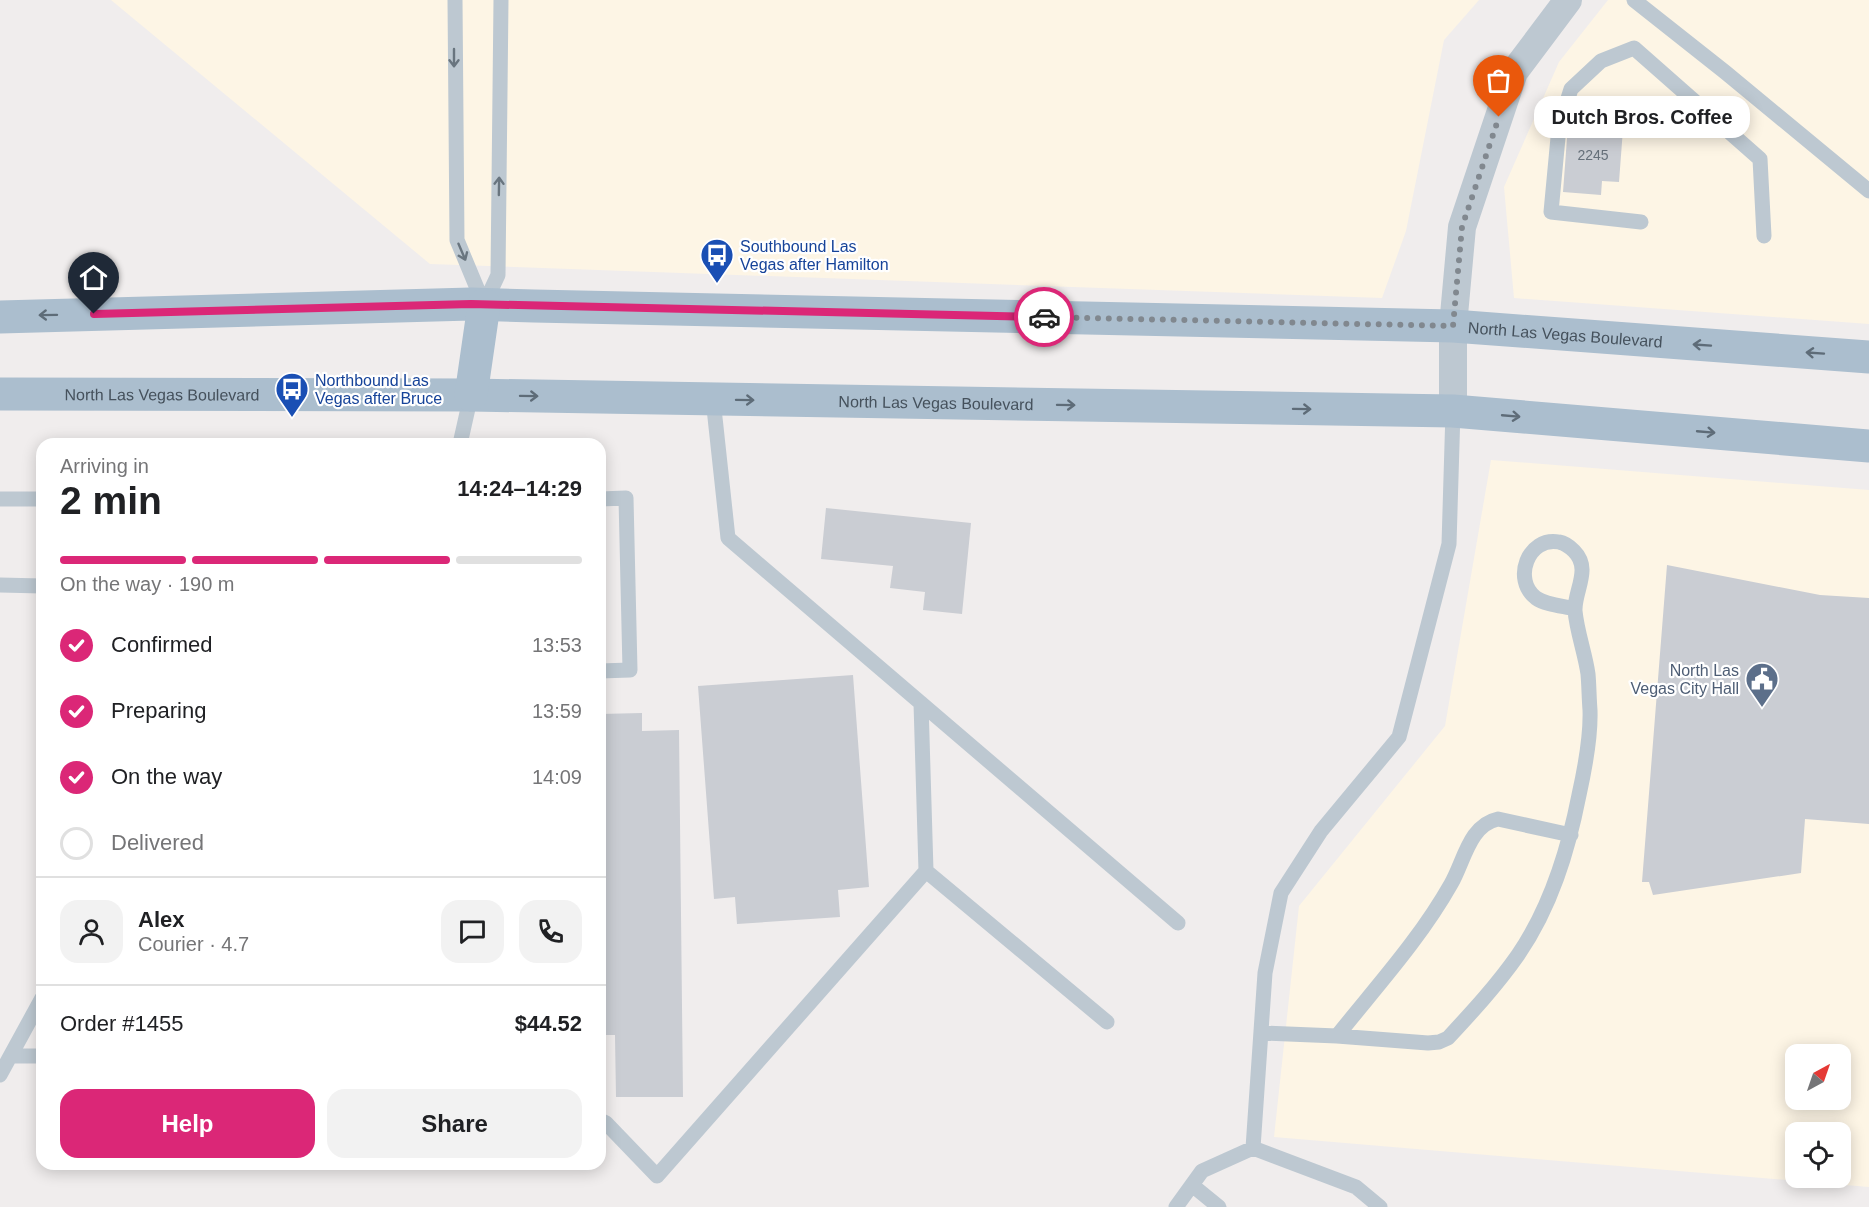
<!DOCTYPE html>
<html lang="en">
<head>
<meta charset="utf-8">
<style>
  :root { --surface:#fff; --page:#f2f2f2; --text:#202124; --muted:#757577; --line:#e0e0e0; --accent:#db2777 }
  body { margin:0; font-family:Helvetica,sans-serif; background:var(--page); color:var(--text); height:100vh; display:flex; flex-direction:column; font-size:22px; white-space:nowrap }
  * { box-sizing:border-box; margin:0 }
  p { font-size:20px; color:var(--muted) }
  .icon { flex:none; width:33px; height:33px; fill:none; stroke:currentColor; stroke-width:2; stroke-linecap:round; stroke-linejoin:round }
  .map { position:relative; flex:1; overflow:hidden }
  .drawer { position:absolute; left:36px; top:438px; width:570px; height:732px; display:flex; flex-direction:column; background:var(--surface); border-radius:18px; box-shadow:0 3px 15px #0003 }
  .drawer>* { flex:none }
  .needle { width:39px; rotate:40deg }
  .tools { position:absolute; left:1785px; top:1044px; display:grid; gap:12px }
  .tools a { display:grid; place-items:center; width:66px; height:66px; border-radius:12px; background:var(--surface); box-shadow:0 3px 15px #0003; font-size:30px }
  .pin { position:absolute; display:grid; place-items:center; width:51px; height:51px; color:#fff; margin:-62px -26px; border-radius:50% 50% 50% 0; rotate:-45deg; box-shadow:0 0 6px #0007 }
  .pin .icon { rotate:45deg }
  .courier { position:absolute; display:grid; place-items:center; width:60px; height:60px; margin:-30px; border:4px solid #db2777; border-radius:50%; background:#fff; color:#222; box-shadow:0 2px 8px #0007 }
  .bubble { position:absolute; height:42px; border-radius:18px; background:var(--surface); box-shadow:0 3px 15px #0003; font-size:20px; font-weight:600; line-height:42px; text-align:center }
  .headline em { font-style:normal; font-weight:600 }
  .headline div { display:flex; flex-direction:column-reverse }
  .headline { display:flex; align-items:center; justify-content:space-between; height:102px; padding:0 24px }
  h1 { font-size:39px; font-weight:600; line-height:45px }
  .bar { display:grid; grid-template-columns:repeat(4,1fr); gap:9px 6px; align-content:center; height:72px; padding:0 24px }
  .bar i { height:8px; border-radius:4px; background:var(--line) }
  .bar .on { background:var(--accent) }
  .bar p { grid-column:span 4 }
  .line { display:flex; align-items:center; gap:15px; padding:0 24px; border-top:2px solid var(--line) }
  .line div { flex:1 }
  .round { display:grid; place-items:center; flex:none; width:63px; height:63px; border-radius:18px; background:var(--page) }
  ol { padding:0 24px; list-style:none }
  li { display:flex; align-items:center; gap:18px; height:66px }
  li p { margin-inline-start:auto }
  li .icon { padding:6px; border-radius:50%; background:var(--accent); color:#fff; stroke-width:4 }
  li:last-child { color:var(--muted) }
  li i { width:33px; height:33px; border:3px solid var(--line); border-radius:50% }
  .cta { display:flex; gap:12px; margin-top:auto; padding:12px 24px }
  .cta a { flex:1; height:69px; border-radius:18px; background:var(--accent); color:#fff; font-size:24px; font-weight:600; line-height:69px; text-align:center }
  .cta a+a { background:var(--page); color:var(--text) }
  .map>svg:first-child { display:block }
  .commercial { fill:#fdf5e5; fill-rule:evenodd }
  .building { fill:#cacdd3 }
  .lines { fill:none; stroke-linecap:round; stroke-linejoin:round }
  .lane { stroke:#bdc8d1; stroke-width:15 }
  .street { stroke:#bdc8d1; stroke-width:28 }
  .primary { stroke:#abbece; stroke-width:33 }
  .oneway { stroke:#69757f }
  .oneway2 { stroke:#5e6c78 }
  .done { stroke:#81888f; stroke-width:6; stroke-dasharray:0 10.8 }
  .route { stroke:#db2777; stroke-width:8 }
  .labels { text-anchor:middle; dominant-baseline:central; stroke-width:4.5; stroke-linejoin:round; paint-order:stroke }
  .number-label { font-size:14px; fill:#66707a }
  .transit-label { font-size:16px; fill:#164399; stroke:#fff; text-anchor:start }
  .street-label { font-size:16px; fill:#45515c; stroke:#fff }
  .service-label { font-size:16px; fill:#4e5e75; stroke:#fff; text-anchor:end }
</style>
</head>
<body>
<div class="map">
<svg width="1869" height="1207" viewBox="0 0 1869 1207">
  <rect width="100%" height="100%" fill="#f0eded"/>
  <path class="commercial" d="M111,0H1479L1444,40L1406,231L1382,298L430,264Z
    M1608,0H1869V324L1514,298L1504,187L1559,62Z
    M1491,460L1869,490V1187L1274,1137L1299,906L1445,726ZM1796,1054H1840V1100H1796ZM1796,1132H1840V1178H1796Z"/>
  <path class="building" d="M1568,125L1623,129L1619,182L1602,181L1601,195L1563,192Z
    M826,508L971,523L962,614L923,610L925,592L890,588L893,566L821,559Z
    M1667,565L1820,595L1869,598V824L1805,819L1801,873L1653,895L1649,882H1642Z
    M853,675L869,887L838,890L840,917L737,924L735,897L714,899L698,686Z
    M642,713V731L679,730L683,1097H616L615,1035H600V714Z"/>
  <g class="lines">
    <path class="lane" d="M455,0L457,240L484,305
      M1634,0L1725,72L1869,191
      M1641,222L1551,212L1559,127L1571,89L1601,61L1634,48L1760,159L1764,236
      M484,305L498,275L501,0
      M713,399L728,538L1178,923
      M460,444L471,395
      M0,499H42
      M600,499L626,498L630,670L600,671
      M0,585L42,586
      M921,703L926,871L1107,1022
      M1571,835L1498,819C1469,825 1464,862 1451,884C1420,939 1376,987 1337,1036L1428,1043L1439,1042L1448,1038C1473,1011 1497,985 1518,955C1551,907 1568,851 1579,795C1585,768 1591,738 1590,710C1589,698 1589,685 1588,674C1585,653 1577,632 1575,611C1574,591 1592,569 1574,551C1570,547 1565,543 1559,542C1528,536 1512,580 1536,598C1546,605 1563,606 1575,609
      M1261,1033L1337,1036
      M11,1056H42
      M0,1075L42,998
      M600,1120L606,1123L657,1176L926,871
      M1253,1148L1356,1187L1380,1207
      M1192,1185L1219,1207
      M1176,1207L1202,1171L1253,1148L1265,973L1281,893L1321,831L1399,737L1449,544L1453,411"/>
    <path class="street" d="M1453,411V326L1462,227L1514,72L1568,0"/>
    <g class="primary">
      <path id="s1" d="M0,317L471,304L534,306L1453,326L1869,357"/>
      <path id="s2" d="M0,394L471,395L1453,411L1869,446"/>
      <path d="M471,395L484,305"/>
    </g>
  </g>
  <defs><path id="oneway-shaft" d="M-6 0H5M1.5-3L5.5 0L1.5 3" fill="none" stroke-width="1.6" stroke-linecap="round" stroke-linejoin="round" transform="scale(1.5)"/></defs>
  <g class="oneway">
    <use href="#oneway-shaft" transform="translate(454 58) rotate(90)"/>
    <use href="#oneway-shaft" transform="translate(499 186) rotate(-89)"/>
    <use href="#oneway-shaft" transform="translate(462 252) rotate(67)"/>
  </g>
  <g class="oneway2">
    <use href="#oneway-shaft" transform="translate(48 315) rotate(179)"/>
    <use href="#oneway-shaft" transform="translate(1702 345) rotate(-176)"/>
    <use href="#oneway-shaft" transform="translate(1815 353) rotate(-176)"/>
    <use href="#oneway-shaft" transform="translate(529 396) rotate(1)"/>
    <use href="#oneway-shaft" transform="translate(745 400) rotate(1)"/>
    <use href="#oneway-shaft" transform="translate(1066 405) rotate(1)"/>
    <use href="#oneway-shaft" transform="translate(1302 409) rotate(1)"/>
    <use href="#oneway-shaft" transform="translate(1511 416) rotate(5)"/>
    <use href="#oneway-shaft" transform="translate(1706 432) rotate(5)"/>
  </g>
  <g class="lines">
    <path class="done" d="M1044,317L1453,326L1462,227L1499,117"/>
    <path class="route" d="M94,314L471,304L1044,317"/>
  </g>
  <defs>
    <symbol id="bus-pin" viewBox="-11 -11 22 30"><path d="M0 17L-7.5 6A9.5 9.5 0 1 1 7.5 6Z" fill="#1a4fb4" stroke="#fff"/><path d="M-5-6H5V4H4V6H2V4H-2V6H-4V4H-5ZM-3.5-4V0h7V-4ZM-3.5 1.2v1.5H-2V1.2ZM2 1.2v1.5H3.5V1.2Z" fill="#fff"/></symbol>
    <symbol id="civic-pin" viewBox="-11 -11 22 30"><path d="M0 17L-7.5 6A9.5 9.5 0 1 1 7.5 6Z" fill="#5c6f8a" stroke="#fff"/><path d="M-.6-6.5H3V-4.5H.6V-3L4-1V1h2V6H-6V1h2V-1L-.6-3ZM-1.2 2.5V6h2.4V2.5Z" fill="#fff"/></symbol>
  </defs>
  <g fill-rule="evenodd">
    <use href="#bus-pin" x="698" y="236" width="38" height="52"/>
    <use href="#bus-pin" x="273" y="370" width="38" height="52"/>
    <use href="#civic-pin" x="1743" y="660" width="38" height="52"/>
  </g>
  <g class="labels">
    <g class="number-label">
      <text x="1593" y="155">2245</text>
    </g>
    <g class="transit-label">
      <text x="740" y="246">Southbound Las<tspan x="740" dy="18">Vegas after Hamilton</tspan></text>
      <text x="315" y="380">Northbound Las<tspan x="315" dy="18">Vegas after Bruce</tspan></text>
    </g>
    <g class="street-label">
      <text stroke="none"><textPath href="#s1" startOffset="1566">North Las Vegas Boulevard</textPath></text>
      <text stroke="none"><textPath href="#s2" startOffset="162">North Las Vegas Boulevard</textPath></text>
      <text stroke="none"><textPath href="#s2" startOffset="936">North Las Vegas Boulevard</textPath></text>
    </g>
    <g class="service-label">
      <text x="1739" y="670">North Las<tspan x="1739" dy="18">Vegas City Hall</tspan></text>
    </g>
  </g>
</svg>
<div class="tools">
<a><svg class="needle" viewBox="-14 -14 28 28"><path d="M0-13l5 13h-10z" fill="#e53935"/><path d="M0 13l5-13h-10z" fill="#757577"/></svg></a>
<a><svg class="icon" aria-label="locate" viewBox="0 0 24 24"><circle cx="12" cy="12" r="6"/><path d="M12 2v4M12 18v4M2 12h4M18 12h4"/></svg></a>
</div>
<div class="pin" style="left:1499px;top:117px;background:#ea580c"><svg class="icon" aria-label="bag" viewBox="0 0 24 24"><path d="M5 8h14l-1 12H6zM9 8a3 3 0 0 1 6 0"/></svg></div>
<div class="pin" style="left:94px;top:314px;background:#1f2937"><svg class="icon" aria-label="home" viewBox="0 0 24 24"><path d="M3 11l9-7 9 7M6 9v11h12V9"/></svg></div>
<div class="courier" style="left:1044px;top:317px"><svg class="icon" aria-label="car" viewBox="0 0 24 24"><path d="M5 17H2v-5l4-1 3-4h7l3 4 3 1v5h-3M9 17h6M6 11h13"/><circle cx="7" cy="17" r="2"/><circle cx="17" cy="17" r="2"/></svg></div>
<div class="bubble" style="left:1534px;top:96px;width:216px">Dutch Bros. Coffee</div>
<section class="drawer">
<div class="headline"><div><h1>2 min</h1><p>Arriving in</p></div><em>14:24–14:29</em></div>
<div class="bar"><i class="on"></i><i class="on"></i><i class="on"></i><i></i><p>On the way · 190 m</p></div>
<ol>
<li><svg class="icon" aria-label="check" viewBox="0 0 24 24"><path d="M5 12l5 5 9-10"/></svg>Confirmed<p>13:53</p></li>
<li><svg class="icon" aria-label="check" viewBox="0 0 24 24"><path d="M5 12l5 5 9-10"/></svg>Preparing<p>13:59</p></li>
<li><svg class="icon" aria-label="check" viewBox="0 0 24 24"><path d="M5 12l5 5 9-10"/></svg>On the way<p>14:09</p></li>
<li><i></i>Delivered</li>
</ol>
<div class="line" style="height:108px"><a class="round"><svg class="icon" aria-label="person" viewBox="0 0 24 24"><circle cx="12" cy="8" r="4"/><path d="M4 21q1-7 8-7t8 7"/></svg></a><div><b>Alex</b><p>Courier · 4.7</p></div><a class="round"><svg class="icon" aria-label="chat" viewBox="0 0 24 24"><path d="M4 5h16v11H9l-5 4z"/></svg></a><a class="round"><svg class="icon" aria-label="phone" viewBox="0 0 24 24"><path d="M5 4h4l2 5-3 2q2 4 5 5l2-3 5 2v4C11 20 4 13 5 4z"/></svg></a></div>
<div class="line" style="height:78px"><div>Order #1455</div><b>$44.52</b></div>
<div class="cta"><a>Help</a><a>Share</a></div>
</section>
</div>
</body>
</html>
